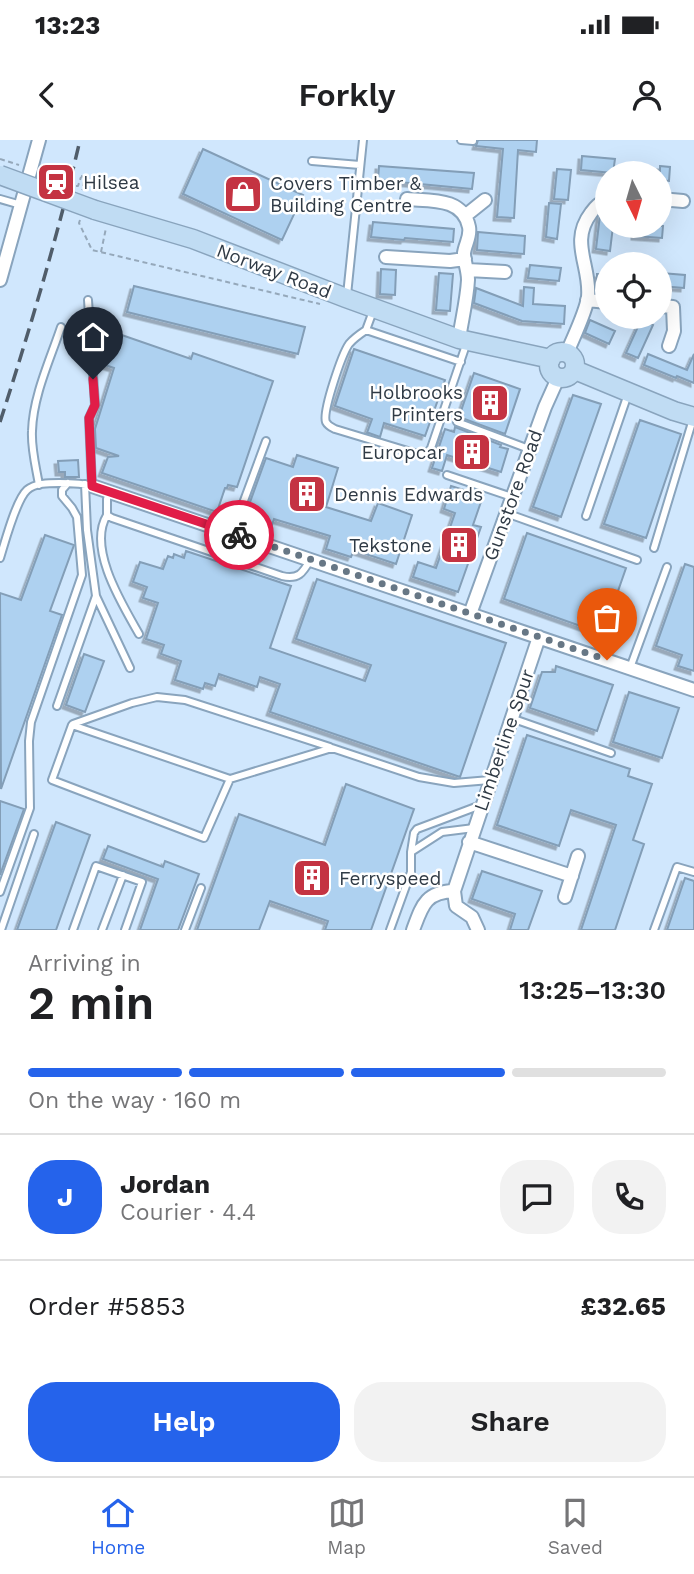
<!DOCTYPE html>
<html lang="en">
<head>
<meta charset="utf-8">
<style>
  :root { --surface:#fff; --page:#f2f2f2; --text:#202124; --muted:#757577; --line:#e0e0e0; --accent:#2563eb }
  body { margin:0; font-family:"Work Sans",sans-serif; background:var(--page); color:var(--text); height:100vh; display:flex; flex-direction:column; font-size:26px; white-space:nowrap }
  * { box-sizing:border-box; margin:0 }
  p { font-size:23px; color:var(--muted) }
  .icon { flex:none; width:38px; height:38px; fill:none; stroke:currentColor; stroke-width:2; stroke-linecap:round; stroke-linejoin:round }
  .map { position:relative; height:790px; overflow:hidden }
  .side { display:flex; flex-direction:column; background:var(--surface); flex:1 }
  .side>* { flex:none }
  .needle { width:46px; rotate:175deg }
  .tools { position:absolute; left:595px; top:21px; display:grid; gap:14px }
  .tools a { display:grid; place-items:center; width:77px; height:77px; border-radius:50%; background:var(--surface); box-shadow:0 7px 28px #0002; font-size:35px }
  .pin { position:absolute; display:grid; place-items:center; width:60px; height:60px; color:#fff; margin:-72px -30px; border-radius:50% 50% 50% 0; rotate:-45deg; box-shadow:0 0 7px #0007 }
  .pin .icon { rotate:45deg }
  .courier { position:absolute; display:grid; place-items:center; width:70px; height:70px; margin:-35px; border:5px solid #e11d48; border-radius:50%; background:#fff; color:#222; box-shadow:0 2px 9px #0007 }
  .overview em { font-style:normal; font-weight:600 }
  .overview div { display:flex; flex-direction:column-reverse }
  .overview { display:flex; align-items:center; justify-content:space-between; height:119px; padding:0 28px }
  h1 { font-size:46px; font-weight:600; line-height:52px }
  .bar { display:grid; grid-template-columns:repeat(4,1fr); gap:10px 7px; align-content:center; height:84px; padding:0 28px }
  .bar i { height:9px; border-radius:5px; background:var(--line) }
  .bar .selected { background:var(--accent) }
  .bar p { grid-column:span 4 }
  .line { display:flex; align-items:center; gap:18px; padding:0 28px; border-top:2px solid var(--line) }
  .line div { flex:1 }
  .round { display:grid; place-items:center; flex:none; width:74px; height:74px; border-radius:28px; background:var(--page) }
  .action { display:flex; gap:14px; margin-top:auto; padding:14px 28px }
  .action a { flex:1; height:80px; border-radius:28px; background:var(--accent); color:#fff; font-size:28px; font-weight:600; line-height:80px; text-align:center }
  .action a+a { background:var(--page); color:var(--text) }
  .status { display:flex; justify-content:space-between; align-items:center; height:49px; padding:0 35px; background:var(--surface); direction:ltr }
  .status svg { height:19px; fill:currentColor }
  header { display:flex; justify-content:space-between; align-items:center; height:91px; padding:0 28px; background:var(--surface); font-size:32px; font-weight:600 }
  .dock { display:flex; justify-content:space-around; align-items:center; height:98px; border-top:2px solid var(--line); background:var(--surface); font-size:19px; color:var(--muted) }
  .dock a { display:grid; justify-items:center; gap:4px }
  .dock .selected { color:var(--accent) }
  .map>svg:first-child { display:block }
  .building { fill:#aed1f0; stroke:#839eb7; stroke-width:2; filter:url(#shadow) }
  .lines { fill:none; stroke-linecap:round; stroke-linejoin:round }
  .lane-casing { stroke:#89a4bd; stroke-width:10 }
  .street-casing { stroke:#89a4bd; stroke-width:16 }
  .secondary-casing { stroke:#89a4bd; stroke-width:21 }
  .path { stroke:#95a8ba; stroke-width:2; stroke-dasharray:5 3.5; stroke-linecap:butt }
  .lane { stroke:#fff; stroke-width:6 }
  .street { stroke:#fff; stroke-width:12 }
  .secondary { stroke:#c0dcf3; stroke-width:18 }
  .rail { stroke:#505d6a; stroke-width:3.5; stroke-dasharray:14 7; stroke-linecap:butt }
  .secondary-bridge-casing { stroke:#89a4bd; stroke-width:21; stroke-linecap:butt }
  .secondary-bridge { stroke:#c0dcf3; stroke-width:18 }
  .done { stroke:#677785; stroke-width:7; stroke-dasharray:0 12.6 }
  .route { stroke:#e11d48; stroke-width:9 }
  .labels { text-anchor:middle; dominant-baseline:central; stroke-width:5; stroke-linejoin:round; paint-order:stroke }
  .poi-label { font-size:19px; fill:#2f3a45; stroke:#fff; text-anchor:start }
  .street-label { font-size:19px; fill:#2f3a45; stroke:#fff }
</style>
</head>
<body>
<div class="status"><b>13:23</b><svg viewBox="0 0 49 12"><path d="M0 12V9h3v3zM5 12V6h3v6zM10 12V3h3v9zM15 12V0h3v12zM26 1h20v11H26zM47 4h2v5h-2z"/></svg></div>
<header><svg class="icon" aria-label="back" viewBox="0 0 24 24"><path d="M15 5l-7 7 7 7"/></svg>Forkly<svg class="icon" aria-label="person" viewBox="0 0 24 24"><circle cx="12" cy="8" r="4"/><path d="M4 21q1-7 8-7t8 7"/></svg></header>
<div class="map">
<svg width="694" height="790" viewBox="0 0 694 790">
  <defs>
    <filter id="shadow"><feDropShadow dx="-3.5" dy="3.5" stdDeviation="0" flood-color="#0004"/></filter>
  </defs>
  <rect width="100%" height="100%" fill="#d0e7fd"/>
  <path class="building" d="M478,0H537L536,12L518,10L514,78L497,77L503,9L476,6Z
    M203,9L303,55L282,100L183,54Z
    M582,16L615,19L613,33L581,30Z
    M379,26L474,33L472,49L378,40Z
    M660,26L670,27L669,41L660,40Z
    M557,29L571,30L568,60L554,59Z
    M549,63L561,64L557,99L546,97Z
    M607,69V86H613L610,111L596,109L600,75Z
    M373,82L454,89L453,102L405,98L404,100L371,97Z
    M635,86H663L662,98L635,96Z
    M478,92L525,96L524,114L477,110Z
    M530,125L561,128L559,141L528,138Z
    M381,129L396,130L395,155L380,154Z
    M439,133L453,134L450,171L436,170Z
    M661,133L685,135L684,148L660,146Z
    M597,134L607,135V148L597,147Z
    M134,146L305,187L298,214L127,172Z
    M524,147L534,148L533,164L565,166L564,184L522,181L474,163L476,148L523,166Z
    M590,180L615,191L609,204L585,193Z
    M641,180L653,185L638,218L626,213Z
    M113,192L191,219L193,213L273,241L237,347L228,345L227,348H225L217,372L102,333L108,317L119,316L96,308L95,289L114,228L102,224Z
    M354,209L445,240L425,296L384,283L380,297L369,293H367L372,279L335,266Z
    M648,214L687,230L694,214V243L677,236L676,238L644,225Z
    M474,233L520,249L505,294L459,277Z
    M573,255L601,264L561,377L533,367Z
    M640,280L681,294L646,398L604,384Z
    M455,287L501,305L500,307L508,309L501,332L447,315L442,331L432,328L445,289L454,292Z
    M297,315L338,328L326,367L371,381L378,363L412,375L396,424L354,410L351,417L326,409L330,396L274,379L268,397L241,387L266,318L293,327Z
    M78,320L79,337H65V332H59L58,321Z
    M451,346L483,356L473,385L481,387L458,452L413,437L418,422L436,428L455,373L444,369Z
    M527,393L626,428L603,494L504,459Z
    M45,395L74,405L50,471L62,475L1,649L0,453L21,460Z
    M186,411L291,446L270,508L365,541L371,525L296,499L317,439L506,503L460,637L270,572L280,544L260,537L257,547L219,534L215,546L205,543L203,549L175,540L181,521L161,514L164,505L146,499L158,463L143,458L147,447L133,442L140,422L163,429L168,416L173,418L174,414L184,418Z
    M685,424L694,427V531L678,526L682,515L656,506Z
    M84,514L104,521L85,572L66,565Z
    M556,526L613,545L597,591L530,568L542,532H555Z
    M629,552L679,568L662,618L613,602Z
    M527,595L630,629L628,636L652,644L633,700L644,704L615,790H581L616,685L571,670L559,706L497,685Z
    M346,644L414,669L371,790H325L328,781L270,761L259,790H197L239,674L325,705Z
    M0,661L24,669L0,735Z
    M56,682L90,695L56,790H17Z
    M108,706L163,727L165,721L199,734L178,790H140L158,739L103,719Z
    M482,731L542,751L528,790H510L515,774L472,759Z
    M685,738L694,741V790H667Z"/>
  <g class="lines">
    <defs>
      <path id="lane" d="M461,0L473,1
        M312,21L360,25
        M0,59L21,65
        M347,155L363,0
        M373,171L366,190L461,222
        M366,190C360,194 354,198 349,204C342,214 322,272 326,282C328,286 331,287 335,289L421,315L427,314L431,308L467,202
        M457,282L529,309
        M447,335L512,357
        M85,344L87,390L96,456L130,528
        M39,345C36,327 31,309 32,291C33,256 50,220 61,187
        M109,352L107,359V375L112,378L282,436C298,440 303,433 310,420
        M506,373L637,420
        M107,375C87,408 122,464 139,494
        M586,376L628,254
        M232,393L266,301
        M654,408L693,279
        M0,418C5,402 16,360 27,350C35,343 49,343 59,343C70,343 82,343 92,346L89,278L95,265L88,160
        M630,528L667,427
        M57,566L96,456
        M511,578L611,613
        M73,584L132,563L157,557L185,560L330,607
        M230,639L204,698L52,640L72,585L230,639L332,608L419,637L454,643L490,640
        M474,688L442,692L411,712L414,693L417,689L481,665
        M0,752L30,668L29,601L31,582L82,435L77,377L72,368L62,356V350L68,343
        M1,790L34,694
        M73,790L96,726L142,742L125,790
        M102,790L123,735
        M185,790L201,748
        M390,790L411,732V712
        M654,790L677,727L694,732"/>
      <path id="street" d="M407,59C430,61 463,57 469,87C471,97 465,104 464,113C464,122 468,130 468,140C467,159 462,179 459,199
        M660,59L683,61
        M465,76L485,60
        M386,117L450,121L465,119
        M468,130L505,132
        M0,140L39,0
        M587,160L607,162
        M660,166L673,167L674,191L669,206
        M567,213C573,198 586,172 588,157C591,126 569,102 591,73C596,66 599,63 607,60
        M92,346L694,550
        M470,474L545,267L558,238
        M469,702L572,736
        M565,757L578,716
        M413,790C422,766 425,752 454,751
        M478,790L472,777L456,766L454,751L539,497"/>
      <path id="secondary" d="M95,70L193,99L346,158L459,199L551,219
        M549 225a13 13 0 1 1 26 0a13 13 0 1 1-26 0Z
        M575,230L674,271L694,277"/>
    </defs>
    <use href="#lane" class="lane-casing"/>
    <use href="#street" class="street-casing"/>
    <use href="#secondary" class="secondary-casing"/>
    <path class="path" d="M0,19L19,25
      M41,31L54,34
      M81,36L85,37L82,50
      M76,46H78L81,37
      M80,80L79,83L92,110L320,164
      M101,112L106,88"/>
    <use href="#lane" class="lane"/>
    <use href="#street" class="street"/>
    <use href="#secondary" class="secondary"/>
    <path class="rail" d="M0,282C30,189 58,95 80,0"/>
    <defs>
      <path id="secondary-bridge" d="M0,35L95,70"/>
    </defs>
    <use href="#secondary-bridge" class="secondary-bridge-casing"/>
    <use href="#secondary-bridge" class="secondary-bridge"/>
  </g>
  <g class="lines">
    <path class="done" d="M239,395L607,520"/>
    <path class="route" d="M93,239L95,265L89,278L92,346L239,395"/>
  </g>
  <defs>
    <symbol id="station-square" viewBox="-11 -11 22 22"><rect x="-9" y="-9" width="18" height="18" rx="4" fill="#c43342" stroke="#fff"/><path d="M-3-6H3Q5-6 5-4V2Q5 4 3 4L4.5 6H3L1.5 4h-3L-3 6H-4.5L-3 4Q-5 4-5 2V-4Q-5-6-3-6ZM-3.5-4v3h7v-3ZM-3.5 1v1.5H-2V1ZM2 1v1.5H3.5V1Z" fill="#fff"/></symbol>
    <symbol id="shop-square" viewBox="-11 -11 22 22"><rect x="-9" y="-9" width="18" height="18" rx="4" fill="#c43342" stroke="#fff"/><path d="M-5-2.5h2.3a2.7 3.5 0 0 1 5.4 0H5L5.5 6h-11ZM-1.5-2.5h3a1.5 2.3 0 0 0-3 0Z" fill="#fff"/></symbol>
    <symbol id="building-square" viewBox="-11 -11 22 22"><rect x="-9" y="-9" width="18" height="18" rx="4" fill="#c43342" stroke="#fff"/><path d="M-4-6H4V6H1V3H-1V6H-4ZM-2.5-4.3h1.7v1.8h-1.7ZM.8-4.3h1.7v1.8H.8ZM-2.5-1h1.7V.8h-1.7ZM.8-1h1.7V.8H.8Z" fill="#fff"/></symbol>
  </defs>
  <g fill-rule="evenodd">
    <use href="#station-square" x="34" y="20" width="44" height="44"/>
    <use href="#shop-square" x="221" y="32" width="44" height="44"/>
    <use href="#building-square" x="468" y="241" width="44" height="44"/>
    <use href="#building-square" x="450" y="290" width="44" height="44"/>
    <use href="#building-square" x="285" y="332" width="44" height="44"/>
    <use href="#building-square" x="437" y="383" width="44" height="44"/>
    <use href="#building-square" x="290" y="716" width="44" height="44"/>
  </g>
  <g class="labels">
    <g class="poi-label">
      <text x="83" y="42">Hilsea</text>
      <text x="270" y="43">Covers Timber &amp;<tspan x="270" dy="22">Building Centre</tspan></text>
      <text x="463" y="252" text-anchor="end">Holbrooks<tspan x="463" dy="22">Printers</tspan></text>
      <text x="445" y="312" text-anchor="end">Europcar</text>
      <text x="334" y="354">Dennis Edwards</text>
      <text x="432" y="405" text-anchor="end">Tekstone</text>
      <text x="339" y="738">Ferryspeed</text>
    </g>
    <g class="street-label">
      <text transform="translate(274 131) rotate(21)">Norway Road</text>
      <text transform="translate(513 355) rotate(-70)">Gunstore Road</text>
      <text transform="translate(504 600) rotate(-71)">Limberline Spur</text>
    </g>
  </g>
</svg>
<div class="tools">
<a><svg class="needle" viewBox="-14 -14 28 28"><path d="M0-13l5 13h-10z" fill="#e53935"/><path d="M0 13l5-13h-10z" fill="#757577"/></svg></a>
<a><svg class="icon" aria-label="locate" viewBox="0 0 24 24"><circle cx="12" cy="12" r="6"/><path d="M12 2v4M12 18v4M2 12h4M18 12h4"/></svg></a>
</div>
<div class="pin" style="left:607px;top:520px;background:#ea580c"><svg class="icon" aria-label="bag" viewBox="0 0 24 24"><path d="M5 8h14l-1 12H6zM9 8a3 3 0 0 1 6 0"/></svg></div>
<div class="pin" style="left:93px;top:239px;background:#1f2937"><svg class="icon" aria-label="home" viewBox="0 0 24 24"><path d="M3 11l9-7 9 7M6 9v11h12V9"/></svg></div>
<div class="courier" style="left:239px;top:395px"><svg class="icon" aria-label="bike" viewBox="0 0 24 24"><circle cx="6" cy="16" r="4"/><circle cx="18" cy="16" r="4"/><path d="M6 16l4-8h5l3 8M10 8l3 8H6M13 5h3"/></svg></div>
</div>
<section class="side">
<div class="overview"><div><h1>2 min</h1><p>Arriving in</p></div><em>13:25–13:30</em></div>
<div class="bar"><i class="selected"></i><i class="selected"></i><i class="selected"></i><i></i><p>On the way · 160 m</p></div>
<div class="line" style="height:126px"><b class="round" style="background:var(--accent);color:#fff">J</b><div><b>Jordan</b><p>Courier · 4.4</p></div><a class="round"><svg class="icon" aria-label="chat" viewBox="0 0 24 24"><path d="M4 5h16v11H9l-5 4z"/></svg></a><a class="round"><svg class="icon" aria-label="phone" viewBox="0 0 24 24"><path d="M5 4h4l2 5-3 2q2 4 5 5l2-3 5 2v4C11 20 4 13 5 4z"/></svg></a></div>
<div class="line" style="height:91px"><div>Order #5853</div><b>£32.65</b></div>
<div class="action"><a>Help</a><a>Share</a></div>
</section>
<nav class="dock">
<a class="selected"><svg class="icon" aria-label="home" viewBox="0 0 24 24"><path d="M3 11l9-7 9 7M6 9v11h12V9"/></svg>Home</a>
<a><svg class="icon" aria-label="map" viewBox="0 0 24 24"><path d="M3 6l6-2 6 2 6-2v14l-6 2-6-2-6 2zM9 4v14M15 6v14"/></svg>Map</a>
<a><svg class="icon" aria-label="saved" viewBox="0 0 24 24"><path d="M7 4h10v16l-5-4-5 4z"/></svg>Saved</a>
</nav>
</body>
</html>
